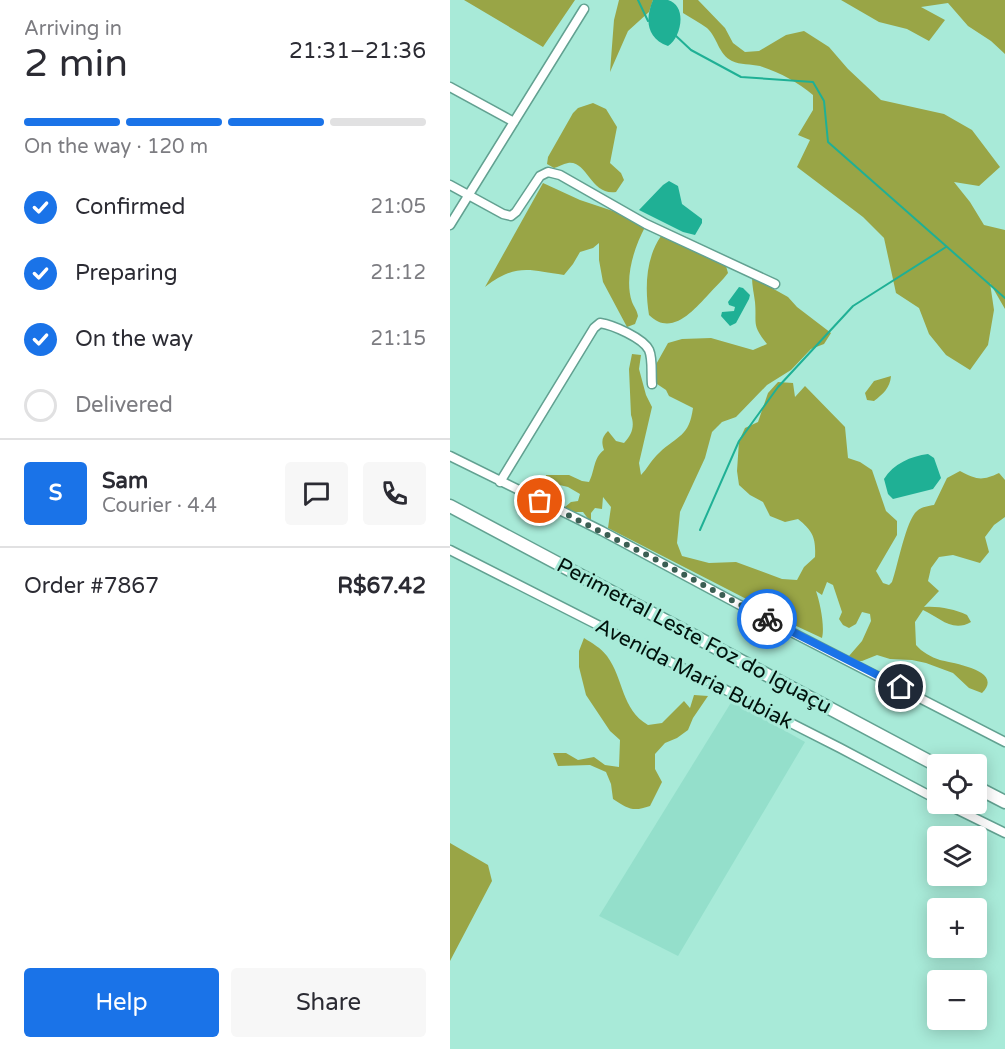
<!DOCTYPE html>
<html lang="en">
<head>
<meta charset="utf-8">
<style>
  :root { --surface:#fff; --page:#f7f7f7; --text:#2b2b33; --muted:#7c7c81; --line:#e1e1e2; --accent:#1a73e8 }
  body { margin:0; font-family:"Varela Round",sans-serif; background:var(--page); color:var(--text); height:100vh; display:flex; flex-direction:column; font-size:22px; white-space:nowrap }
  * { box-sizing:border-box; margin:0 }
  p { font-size:20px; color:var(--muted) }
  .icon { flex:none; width:33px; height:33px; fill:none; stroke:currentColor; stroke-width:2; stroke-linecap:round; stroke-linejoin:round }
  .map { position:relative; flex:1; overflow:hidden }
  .sheet { display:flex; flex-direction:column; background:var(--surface); width:450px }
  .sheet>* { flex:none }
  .fabs { position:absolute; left:477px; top:754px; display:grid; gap:12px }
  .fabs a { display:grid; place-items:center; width:60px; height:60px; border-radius:6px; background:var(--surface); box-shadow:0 3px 15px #0003; font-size:30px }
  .pin { position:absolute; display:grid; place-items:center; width:51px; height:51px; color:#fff; margin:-26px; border:3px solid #fff; border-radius:50%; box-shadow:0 2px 6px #0007 }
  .courier { position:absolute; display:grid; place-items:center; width:60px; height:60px; margin:-30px; border:4px solid #1a73e8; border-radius:50%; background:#fff; color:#222; box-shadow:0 2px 8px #0007 }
  .overview em { font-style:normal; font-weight:600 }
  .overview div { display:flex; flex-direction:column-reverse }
  .overview { display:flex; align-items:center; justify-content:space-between; height:102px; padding:0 24px }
  h1 { font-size:39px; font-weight:600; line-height:45px }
  .bar { display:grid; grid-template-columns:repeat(4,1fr); gap:9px 6px; align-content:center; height:72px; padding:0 24px }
  .bar i { height:8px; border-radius:4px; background:var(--line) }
  .bar .on { background:var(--accent) }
  .bar p { grid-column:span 4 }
  .line { display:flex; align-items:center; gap:15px; padding:0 24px; border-top:2px solid var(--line) }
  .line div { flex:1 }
  .round { display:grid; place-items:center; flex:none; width:63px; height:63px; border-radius:6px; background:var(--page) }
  ol { padding:0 24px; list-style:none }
  li { display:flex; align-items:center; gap:18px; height:66px }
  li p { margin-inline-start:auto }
  li .icon { padding:6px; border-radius:50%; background:var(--accent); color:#fff; stroke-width:4 }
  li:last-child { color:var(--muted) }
  li i { width:33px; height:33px; border:3px solid var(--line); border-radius:50% }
  .cta { display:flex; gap:12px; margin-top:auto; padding:12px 24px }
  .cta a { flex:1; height:69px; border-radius:6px; background:var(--accent); color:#fff; font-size:24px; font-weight:600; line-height:69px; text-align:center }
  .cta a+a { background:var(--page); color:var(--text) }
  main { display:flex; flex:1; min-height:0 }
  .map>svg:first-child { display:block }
  .built { fill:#94dfcb }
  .forest { fill:#99a546 }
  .water { fill:#1fb095 }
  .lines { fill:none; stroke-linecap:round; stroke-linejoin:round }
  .stream { stroke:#1fb095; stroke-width:2 }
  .minor-casing { stroke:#62a191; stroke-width:11 }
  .highway-casing { stroke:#62a191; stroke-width:15 }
  .minor { stroke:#fff; stroke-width:8 }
  .highway { stroke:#fff; stroke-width:12 }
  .done { stroke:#3b5e53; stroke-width:6; stroke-dasharray:0 10.8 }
  .route { stroke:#1a73e8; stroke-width:8 }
  .labels { text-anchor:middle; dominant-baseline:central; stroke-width:6; stroke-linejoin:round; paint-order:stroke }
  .street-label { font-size:21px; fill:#00120c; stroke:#a8ead8 }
</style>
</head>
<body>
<main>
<section class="sheet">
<div class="overview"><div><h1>2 min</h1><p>Arriving in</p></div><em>21:31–21:36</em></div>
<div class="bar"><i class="on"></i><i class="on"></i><i class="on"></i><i></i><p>On the way · 120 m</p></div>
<ol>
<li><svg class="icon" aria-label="check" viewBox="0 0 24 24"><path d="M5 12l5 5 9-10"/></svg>Confirmed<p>21:05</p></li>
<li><svg class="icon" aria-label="check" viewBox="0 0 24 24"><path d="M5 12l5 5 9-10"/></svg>Preparing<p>21:12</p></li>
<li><svg class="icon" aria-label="check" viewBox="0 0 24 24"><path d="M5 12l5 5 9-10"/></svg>On the way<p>21:15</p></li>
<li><i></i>Delivered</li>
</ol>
<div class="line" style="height:108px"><b class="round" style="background:var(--accent);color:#fff">S</b><div><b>Sam</b><p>Courier · 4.4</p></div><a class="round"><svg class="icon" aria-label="chat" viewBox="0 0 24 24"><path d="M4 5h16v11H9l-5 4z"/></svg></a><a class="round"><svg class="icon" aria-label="phone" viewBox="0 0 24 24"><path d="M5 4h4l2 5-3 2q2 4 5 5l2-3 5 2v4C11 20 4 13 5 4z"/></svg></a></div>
<div class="line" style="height:78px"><div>Order #7867</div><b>R$67.42</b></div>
<div class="cta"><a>Help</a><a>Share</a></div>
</section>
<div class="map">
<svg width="555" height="1049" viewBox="0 0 555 1049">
  <rect width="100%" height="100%" fill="#a8ead8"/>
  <path class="built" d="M282,701L355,742L228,956L149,916Z"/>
  <path class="forest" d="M14,0H125L93,47Z
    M169,0H203L199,12L178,31L160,72L164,20Z
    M233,0H248L275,28L283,43L295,52L309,51L336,35L354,31L379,47L398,69L431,100L494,114L522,130L550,167L529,186L504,182L520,202L534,225L555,230V309L540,283L544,310L538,345L520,370L496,355L479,334L469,308L446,293L434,238L413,217L347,167L360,140L348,135L363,110V95C348,82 329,72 310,66C301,64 290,65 282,61C268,54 268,38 257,28C250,23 241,18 233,13Z
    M391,0H555V54L541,41L518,26L498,3L471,7L495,20L479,41L457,29L429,22Z
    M143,103L156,109L167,127L160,163L171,173L174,180L166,192C141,196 137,160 118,163C113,164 108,167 104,168L97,164L98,157L123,113L128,108Z
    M93,183L130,200L184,218L195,227C184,248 174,278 182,302C184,307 187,310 188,316L185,324L177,327L153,282L149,260V243L143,248L130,252L123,264L114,275C79,270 66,263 35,287Z
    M217,235L276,266L278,273C272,281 265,287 258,295C243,311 221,337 199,315C195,290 195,259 211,236Z
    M302,277L338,297L347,307L381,333L374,344L361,349L341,370L317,385L286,417L272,422L262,432L255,458L230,512L227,543L232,556L259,563L286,562L332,579L347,580L354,567L365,557C366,538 363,531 348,519L335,522L320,516L313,502L300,495L289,485L287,471L289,441L295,428L308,422L318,393L328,382L343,383L345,397L355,386L395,427L398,458L410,462L422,470L436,511L447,521V535L426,571L433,583L439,585L442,582C448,565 456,520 467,511C471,507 478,506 484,505L497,478L510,471C527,480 532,481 549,473L555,480V517L544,525L535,537L539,552L530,563L503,555L489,557L481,568L478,581L489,591L474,607C489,606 504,609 517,615L521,622C502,633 489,617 473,610L465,622L466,645C472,652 481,657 490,660C501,663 555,670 532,693L519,688L503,673L476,663L462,660L440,659L427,655L412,661H405L399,656L412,641L421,621L420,614L412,612L406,624L399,628L393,625L389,619L392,612L383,585L377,582L372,595L366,591C370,602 375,627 372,638L327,617L318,610L158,528L161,507L153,497L152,509L145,508L141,513V520H139L133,512H119L115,507L121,502L128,501L130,494L118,487L97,482L96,475H119L132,481L139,482C145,471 143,458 154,450C151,441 152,437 158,431L166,441L174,443C182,435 185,426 181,415L179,369L182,354L191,355L189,369L196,395L202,407L189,463L191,475C197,469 202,459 209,453C228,435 239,437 243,408L219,396L216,390L204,382V368L218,343L232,339L261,338L303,350L317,344C301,324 307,324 305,302C304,294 302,286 302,277Z
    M441,376C440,388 433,394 424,401L417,400L415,393L424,381Z
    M134,638C142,643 151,648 157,656C174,679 171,709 198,725L212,723L234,701L240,708L244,695L258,696L243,718L238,730L227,738L215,743L205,754V769L212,782L200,806C183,812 178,809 163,799L161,784L156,772L140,765L108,766L103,753H116L128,760L144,757L155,765L169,767L170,740L160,731L136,695L129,667V651Z
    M0,843L38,865L42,881L0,961Z"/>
  <path class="water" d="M203,0C208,0 214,0 218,0C238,6 231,38 218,46C196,38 195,19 203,0Z
    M219,181L228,186L232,204L252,219V223L245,235L233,232L189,210L213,185Z
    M289,287L293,288L300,295L299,299L286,323L280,326L271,316L272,312L284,311L285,307L279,305L278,302Z
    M478,454L484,458L491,478L483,489L443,499L438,494L434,479C443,464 461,456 478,454Z"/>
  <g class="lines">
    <path class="stream" d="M188,0L198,21
      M225,35L241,50L291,77L363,82L374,101L378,142L555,298
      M250,530L289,441L328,387L403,306L496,247"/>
    <defs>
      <path id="minor" d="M0,87L64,122
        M0,185L53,214L61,216L66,212L90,176L98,172L110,175L196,224L325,284
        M0,225L134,9
        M0,456L152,531L316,619L555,742
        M50,482L144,328L150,323C163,325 193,338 199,350C203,359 201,374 202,384
        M0,550L390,748L488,800
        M496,804L555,833"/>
      <path id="highway" d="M0,506L488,766
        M526,787L555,802"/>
    </defs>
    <use href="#minor" class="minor-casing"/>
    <use href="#highway" class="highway-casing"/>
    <use href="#minor" class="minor"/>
    <use href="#highway" class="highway"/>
  </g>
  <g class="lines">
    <path class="done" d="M90,501L201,557L317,619"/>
    <path class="route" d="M317,619L451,687"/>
  </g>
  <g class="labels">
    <g class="street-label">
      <text transform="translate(244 636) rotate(28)">Perimetral Leste Foz do Iguaçu</text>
      <text transform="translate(244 674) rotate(27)">Avenida Maria Bubiak</text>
    </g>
  </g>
</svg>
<div class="fabs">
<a><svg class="icon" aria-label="locate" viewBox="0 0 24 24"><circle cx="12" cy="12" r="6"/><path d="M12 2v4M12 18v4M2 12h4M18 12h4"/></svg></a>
<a><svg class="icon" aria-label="layers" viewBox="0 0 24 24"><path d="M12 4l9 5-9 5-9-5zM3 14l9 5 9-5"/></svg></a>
<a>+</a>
<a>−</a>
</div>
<div class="pin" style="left:90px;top:501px;background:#ea580c"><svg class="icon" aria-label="bag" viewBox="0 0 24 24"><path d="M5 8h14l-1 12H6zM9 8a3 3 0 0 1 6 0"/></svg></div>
<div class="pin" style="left:451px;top:687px;background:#1f2937"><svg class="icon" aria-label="home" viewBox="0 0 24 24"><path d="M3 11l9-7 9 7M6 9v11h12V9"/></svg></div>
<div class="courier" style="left:317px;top:619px"><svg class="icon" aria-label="bike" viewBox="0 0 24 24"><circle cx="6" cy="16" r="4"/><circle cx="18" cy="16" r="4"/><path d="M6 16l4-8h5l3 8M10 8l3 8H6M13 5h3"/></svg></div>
</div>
</main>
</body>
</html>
